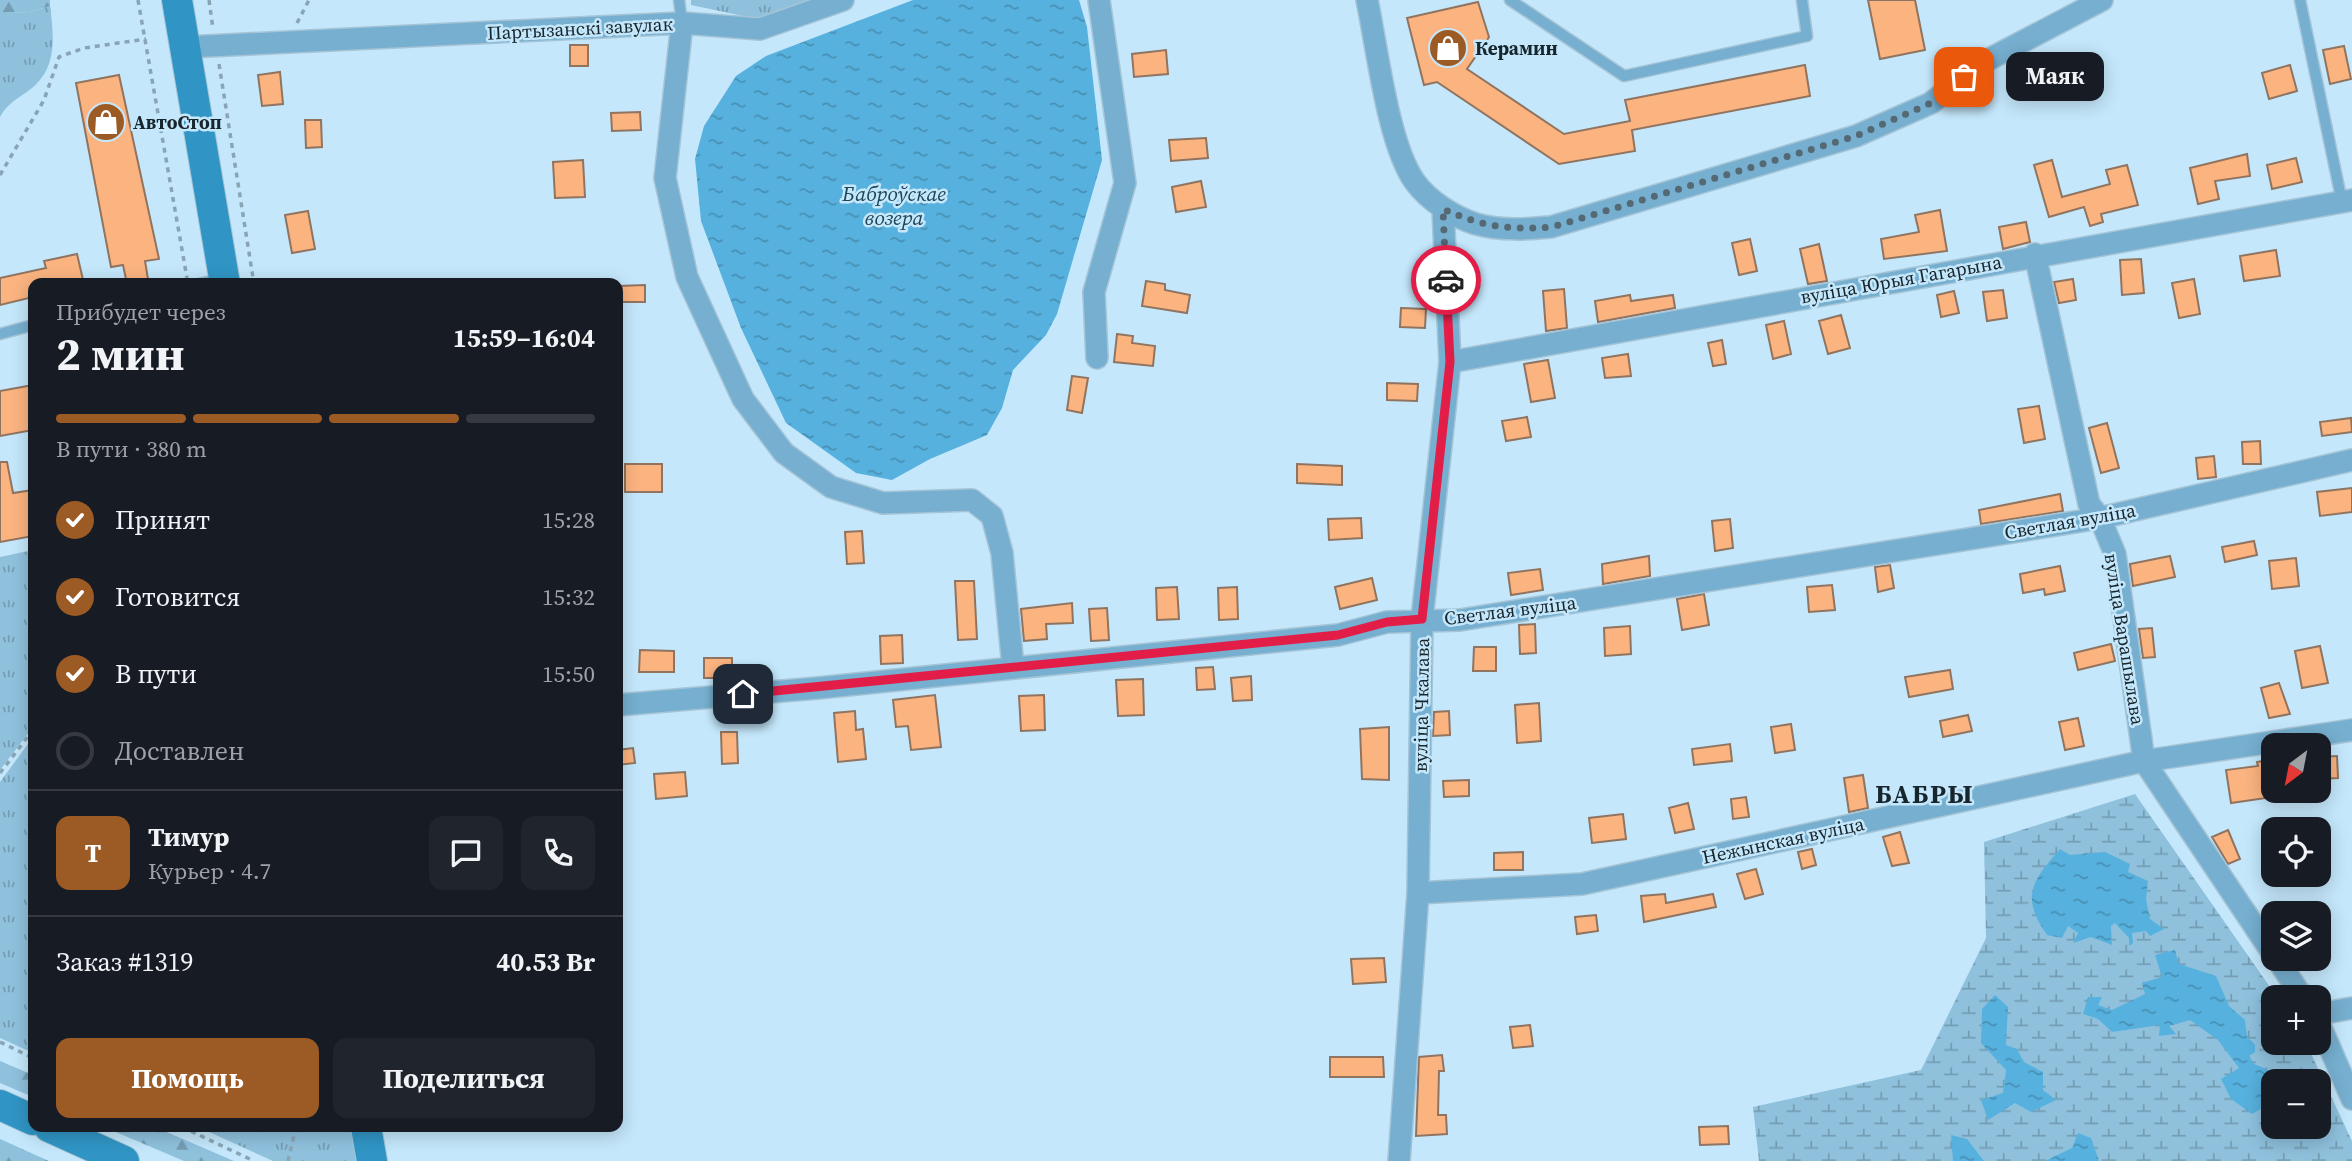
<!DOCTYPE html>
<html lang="ru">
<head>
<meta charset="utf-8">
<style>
  :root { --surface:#171b24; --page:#20242c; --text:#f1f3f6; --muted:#9ea1a6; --line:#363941; --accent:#9c5b25 }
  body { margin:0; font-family:"Source Serif 4",serif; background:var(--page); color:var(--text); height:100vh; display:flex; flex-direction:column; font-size:26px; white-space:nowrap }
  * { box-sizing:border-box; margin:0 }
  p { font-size:23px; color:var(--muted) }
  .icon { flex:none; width:38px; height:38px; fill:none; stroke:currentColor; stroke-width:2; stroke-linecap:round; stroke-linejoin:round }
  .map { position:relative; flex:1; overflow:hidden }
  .details { position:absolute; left:28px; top:278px; width:595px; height:854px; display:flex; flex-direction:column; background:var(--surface); border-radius:14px; box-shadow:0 4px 18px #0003 }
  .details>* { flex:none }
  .needle { width:46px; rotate:212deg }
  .controls { position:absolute; left:2261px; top:733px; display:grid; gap:14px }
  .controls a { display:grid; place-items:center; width:70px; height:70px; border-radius:14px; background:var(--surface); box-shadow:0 4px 18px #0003; font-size:35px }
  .pin { position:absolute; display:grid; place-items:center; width:60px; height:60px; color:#fff; margin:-30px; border-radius:14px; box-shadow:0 4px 10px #0006 }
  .courier { position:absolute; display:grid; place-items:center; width:70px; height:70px; margin:-35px; border:5px solid #e11d48; border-radius:50%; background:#fff; color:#222; box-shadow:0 2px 9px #0007 }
  .bubble { position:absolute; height:49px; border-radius:14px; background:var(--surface); box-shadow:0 4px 18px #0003; font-size:23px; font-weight:700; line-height:49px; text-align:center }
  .summary em { font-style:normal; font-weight:700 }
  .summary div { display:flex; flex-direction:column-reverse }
  .summary { display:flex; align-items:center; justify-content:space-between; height:119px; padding:0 28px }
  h1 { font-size:46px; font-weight:700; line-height:52px }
  .bar { display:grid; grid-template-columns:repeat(4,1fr); gap:10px 7px; align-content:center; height:84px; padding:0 28px }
  .bar i { height:9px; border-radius:5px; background:var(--line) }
  .bar .active { background:var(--accent) }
  .bar p { grid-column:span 4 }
  .line { display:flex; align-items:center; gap:18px; padding:0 28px; border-top:2px solid var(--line) }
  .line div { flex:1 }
  .round { display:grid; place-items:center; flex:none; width:74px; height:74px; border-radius:14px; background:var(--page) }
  ol { padding:0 28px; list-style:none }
  li { display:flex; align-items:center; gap:21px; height:77px }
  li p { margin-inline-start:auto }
  li .icon { padding:7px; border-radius:50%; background:var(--accent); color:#fff; stroke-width:4 }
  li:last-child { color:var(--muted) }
  li i { width:38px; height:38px; border:4px solid var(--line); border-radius:50% }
  .cta { display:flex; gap:14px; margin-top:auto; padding:14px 28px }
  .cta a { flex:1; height:80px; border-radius:14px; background:var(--accent); color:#fff; font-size:28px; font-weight:700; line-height:80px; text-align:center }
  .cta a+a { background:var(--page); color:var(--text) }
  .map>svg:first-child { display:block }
  .grass { fill:url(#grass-tufts) }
  .forest { fill:url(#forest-firs) }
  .wetland { fill:url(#wetland-marsh); fill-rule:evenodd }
  .water { fill:url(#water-ripples) }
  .building { fill:#fbb480; stroke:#907460; stroke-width:2 }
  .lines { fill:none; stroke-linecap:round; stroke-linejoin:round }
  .service-casing { stroke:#a5c4d6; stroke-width:13 }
  .minor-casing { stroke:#a5c4d6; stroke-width:24 }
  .secondary-casing { stroke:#a5c4d6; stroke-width:32 }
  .path { stroke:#89a5b5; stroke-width:3.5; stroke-dasharray:5 5; stroke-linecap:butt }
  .service { stroke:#76afcf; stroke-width:10 }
  .minor { stroke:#76afcf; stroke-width:21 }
  .secondary { stroke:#3095c4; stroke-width:30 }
  .done { stroke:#546974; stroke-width:7; stroke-dasharray:0 12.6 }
  .route { stroke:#e11d48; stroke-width:9 }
  .labels { text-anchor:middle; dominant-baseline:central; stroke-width:5; stroke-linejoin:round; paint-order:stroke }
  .street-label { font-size:19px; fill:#17252c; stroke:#c4e7fb }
  .poi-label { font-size:19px; font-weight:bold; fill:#17252c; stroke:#c4e7fb; text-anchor:start }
  .water-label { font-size:21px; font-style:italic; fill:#1d4457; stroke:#c4e7fb }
  .district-label { font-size:26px; font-weight:bold; letter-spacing:2px; fill:#17252c; stroke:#c4e7fb }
</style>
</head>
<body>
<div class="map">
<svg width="2352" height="1161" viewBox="0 0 2352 1161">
  <defs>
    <pattern id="grass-tufts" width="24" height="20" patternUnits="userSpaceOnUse" patternTransform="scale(1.75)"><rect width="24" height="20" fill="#8fc1dd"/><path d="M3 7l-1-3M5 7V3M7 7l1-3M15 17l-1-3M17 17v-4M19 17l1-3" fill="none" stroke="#749db3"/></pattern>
    <pattern id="forest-firs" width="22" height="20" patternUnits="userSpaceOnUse" patternTransform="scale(1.75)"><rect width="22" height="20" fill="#8fc1dd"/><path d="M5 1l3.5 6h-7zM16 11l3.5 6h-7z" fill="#749db3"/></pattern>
    <pattern id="wetland-marsh" width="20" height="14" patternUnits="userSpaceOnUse" patternTransform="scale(1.75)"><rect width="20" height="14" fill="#8fc1dd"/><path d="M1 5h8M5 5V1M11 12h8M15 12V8" fill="none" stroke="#749db3"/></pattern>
    <pattern id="water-ripples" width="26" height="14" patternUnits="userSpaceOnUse" patternTransform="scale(1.75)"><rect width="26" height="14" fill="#57b1de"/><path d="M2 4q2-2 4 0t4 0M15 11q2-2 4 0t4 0" fill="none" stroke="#4790b4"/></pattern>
  </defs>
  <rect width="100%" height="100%" fill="#c4e7fb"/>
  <path class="grass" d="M691,0H818L762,20L691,5Z
    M50,6C54,38 58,70 28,91C17,99 6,105 0,117V13L30,12Z
    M33,550V727L0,770V557Z
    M33,737V1053L0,1038V782Z
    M198,1127H351L356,1161H273Z"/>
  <path class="forest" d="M0,0H50V6L30,12L0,13Z
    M0,1061L33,1075V1097L0,1083Z
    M104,1127H155L234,1161H184Z
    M0,1139L49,1161H0Z"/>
  <path class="wetland" d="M2135,794L2277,997L2273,998V1043H2306L2352,1141V1161H1759L1753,1107L1921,1070L1986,938L1984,842ZM2273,1082H2319V1127H2273Z"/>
  <path class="water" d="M913,0H1079L1087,27L1102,160L1057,314L1046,335L1013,370L1002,408L987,435L930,459L892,480L856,473L786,423L741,328L701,221L695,159L704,126L736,76L766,56Z
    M2060,849L2070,855L2105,852L2130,864L2128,872L2148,881L2146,899L2150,919L2164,929L2150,936L2146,931L2132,933L2133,943L2129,946V938L2115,923L2111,926L2112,945L2091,937L2073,943L2078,933L2068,926L2062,938L2047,935C2020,896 2032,881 2060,849Z
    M2175,950L2179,964L2216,976L2229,1006L2245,1020L2247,1036L2255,1045V1052L2249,1056L2254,1064L2271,1071L2273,1102L2252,1114L2231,1099L2221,1079L2239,1068L2218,1040L2190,1020L2169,1026L2176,1034L2159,1036L2160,1025L2112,1032L2098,1019L2083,1014L2088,997H2102L2098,1005L2112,1010L2145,994L2142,983L2162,977L2155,955Z
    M1995,995L2008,1007L2006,1045L2017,1049L2024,1062L2043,1072V1090L2056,1100L2031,1112L2015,1103L1988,1120L1981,1100L2003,1093L2006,1070L1981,1043L1982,1009Z
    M2078,1133L2091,1138L2099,1161H2045L2072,1148Z
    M1951,1135L1967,1139L1984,1161H1953Z"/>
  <path class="building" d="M1868,0H1915L1925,50L1880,59Z
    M1478,2L1489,37L1467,69L1564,134L1630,121L1625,100L1805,65L1810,96L1632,130L1635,151L1559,164L1437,82L1424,85L1407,18Z
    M570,45H588V66H570Z
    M2344,46L2351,79L2330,84L2323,50Z
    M1166,50L1168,74L1134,77L1132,54Z
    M2290,65L2297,91L2269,99L2262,73Z
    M280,72L283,104L262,106L258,75Z
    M119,75L159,259L145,261L148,279L127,284L123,265L111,267L76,83Z
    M640,112L641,130L612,131L611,113Z
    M305,120H321L322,147L306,148Z
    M1206,138L1208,158L1171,161L1169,140Z
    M2247,154L2250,176L2215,181L2219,199L2198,204L2190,168Z
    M2296,158L2302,182L2272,189L2267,165Z
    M583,160L585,197L555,198L553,162Z
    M2052,160L2062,197L2110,184L2106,170L2127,165L2138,205L2101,214L2103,222L2090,226L2084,207L2049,217L2034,165Z
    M1201,181L1206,207L1176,212L1172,187Z
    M1940,210L1947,251L1884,259L1881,239L1919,232L1915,215Z
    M308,211L315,249L292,253L285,215Z
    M2026,222L2030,242L2003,249L1999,227Z
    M1750,239L1757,271L1739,275L1732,243Z
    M1819,244L1827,281L1808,284L1800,249Z
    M2276,250L2280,276L2244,281L2240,256Z
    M77,254L84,284H33V297L0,305V278L46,268L44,261Z
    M2141,259L2144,293L2122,295L2120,260Z
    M2073,279L2076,300L2059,303L2054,282Z
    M2194,279L2200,314L2179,318L2172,283Z
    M1146,281L1165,284V290L1190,295L1187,313L1142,306Z
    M645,285V302H618V286Z
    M1564,289L1567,328L1546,331L1543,291Z
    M2003,290L2007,318L1987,321L1983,292Z
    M1954,291L1959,313L1941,317L1937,295Z
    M1630,295L1631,301L1673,295L1675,308L1598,322L1595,301Z
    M1401,308L1426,309L1425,328L1400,327Z
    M1841,315L1850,348L1828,354L1819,321Z
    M1784,321L1791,354L1773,359L1766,325Z
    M1117,334L1133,336L1132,343L1155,346L1153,366L1114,362Z
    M1722,340L1726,364L1713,366L1708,343Z
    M1628,354L1631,376L1605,378L1602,358Z
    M1548,360L1555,398L1531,402L1524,364Z
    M1072,376L1088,378L1082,413L1067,410Z
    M1387,383L1418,384L1417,401L1387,400Z
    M33,385V430L0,436V391Z
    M2039,406L2045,439L2024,443L2018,409Z
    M1527,417L1531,437L1506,441L1502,421Z
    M2351,418L2352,432L2322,436L2320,422Z
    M2107,423L2119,468L2101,473L2089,428Z
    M2260,441L2261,464H2243L2242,442Z
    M2214,456L2216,477L2198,479L2196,458Z
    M0,462H7L13,493L33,490V536L0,542Z
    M625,464H662V492H625Z
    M1297,464L1342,466V485L1297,483Z
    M2352,488V512L2320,516L2317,492Z
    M2060,494L2063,511L1981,524L1979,510Z
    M1361,518L1362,538L1329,540L1328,519Z
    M1730,519L1733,548L1715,551L1712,521Z
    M862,531L864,563L847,564L845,532Z
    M2254,541L2257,555L2225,562L2222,547Z
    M1649,556L1650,576L1603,584L1602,564Z
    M2170,556L2175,577L2133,586L2130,564Z
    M2296,558L2299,586L2272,589L2269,561Z
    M1890,565L1894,588L1878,592L1875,567Z
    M2060,566L2065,591L2045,595L2044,589L2023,593L2020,574Z
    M1540,569L1543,590L1511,595L1508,573Z
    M1372,578L1377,600L1340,609L1335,587Z
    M955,581H974L977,639L958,640Z
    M1832,585L1835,610L1809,612L1807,587Z
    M1177,587L1179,619L1157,620L1156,588Z
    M1237,587L1238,619L1219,620L1218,588Z
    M1704,594L1709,625L1682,630L1677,599Z
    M1072,603L1073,623L1046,624L1047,639L1024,641L1021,609Z
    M1107,608L1109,640L1091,641L1089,609Z
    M1535,624L1536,653L1520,654L1519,625Z
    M1630,626L1631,654L1605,656L1604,628Z
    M2152,628L2155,657L2143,658L2139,629Z
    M902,635L903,663L881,664L880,636Z
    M2111,644L2115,661L2078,670L2074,653Z
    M2320,646L2328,683L2302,688L2295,651Z
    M1474,647H1496V671H1473Z
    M640,650L674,651V672H639Z
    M704,658H732V678H704Z
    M1213,667L1215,689L1197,690L1196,668Z
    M1950,670L1953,689L1909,697L1905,677Z
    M1251,676L1252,700L1233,701L1231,678Z
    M1143,679L1144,715L1118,716L1116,680Z
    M2279,683L2290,714L2269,718L2261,688Z
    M935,695L941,747L911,750L908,726L896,727L893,700Z
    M1044,695L1045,730L1021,731L1019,696Z
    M1539,703L1541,741L1517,743L1515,705Z
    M855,711L856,730L863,729L866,759L838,762L834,713Z
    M1449,711L1450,735L1433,736L1434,712Z
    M1968,715L1972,731L1943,737L1940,721Z
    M2078,718L2084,746L2065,750L2059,722Z
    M1791,724L1795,750L1775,753L1771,727Z
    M1389,727V780L1362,779L1360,729Z
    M721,732H737L738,763L722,764Z
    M1730,744L1732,761L1694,765L1692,749Z
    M633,748L635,763L618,765V750Z
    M2337,756L2338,778L2319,779V757Z
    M2273,759V797L2231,803L2226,770L2258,766L2257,762Z
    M685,772L687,796L656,799L654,774Z
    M1863,775L1868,808L1849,812L1844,778Z
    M1469,780V796L1444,797L1443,781Z
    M1746,797L1749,817L1733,819L1731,799Z
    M1688,803L1694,829L1675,833L1669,808Z
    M1623,814L1626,839L1592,843L1589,818Z
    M2228,830L2240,859L2228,864L2212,837Z
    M1900,832L1909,863L1892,866L1883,837Z
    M1812,849L1816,865L1802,869L1798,852Z
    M1523,852V870H1494V853Z
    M1756,869L1763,894L1745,899L1737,874Z
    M1665,894L1666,903L1713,894L1716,907L1644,922L1641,896Z
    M1596,915L1598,931L1577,934L1575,917Z
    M1384,958L1386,982L1353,984L1351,959Z
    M1530,1025L1533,1046L1513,1048L1510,1027Z
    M1442,1055L1444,1071H1439L1438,1115H1446L1447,1134L1416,1136L1419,1057Z
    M1330,1057H1383L1384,1077H1330Z
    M1728,1126L1729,1144L1700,1145L1699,1127Z"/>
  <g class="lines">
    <defs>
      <path id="service" d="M679,0L682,23
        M1510,0L1624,76L1807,36L1802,0
        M2300,0L2342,202
        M198,284L221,279
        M0,334L33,325"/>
      <path id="minor" d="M1367,0C1377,47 1388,145 1415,182C1429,201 1454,217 1476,224C1501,231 1527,229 1551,227L1856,136L1931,103L1980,64L2102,0
        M682,23L665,178L687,277L743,399L784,453L831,487L883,503L972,500L992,516L1002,553L1013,667
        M186,47L682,23L760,29L843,0
        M2035,254L2089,504L2100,518L2115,554L2144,761L2273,954
        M1097,358L1094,292L1125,183L1099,0
        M1450,362L2352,200
        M618,705L818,688L1338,635L1387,622L1460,620L2100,518L2352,460
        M1418,893L1582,884L2144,761L2352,730
        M2277,959L2303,998
        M2319,1014L2352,1008
        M2319,1023L2352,1099
        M1399,1161L1418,893L1422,619L1450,362L1443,209"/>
      <path id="secondary" d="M177,0L225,284
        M0,1105L33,1120
        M49,1127L124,1161
        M366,1127L372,1161"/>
    </defs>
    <use href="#service" class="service-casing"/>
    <use href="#minor" class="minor-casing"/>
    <use href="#secondary" class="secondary-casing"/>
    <path class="path" d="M138,0L187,278
      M209,0L213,29
      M297,23L309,0
      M219,64L254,284
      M0,175L44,100L59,57L84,48L146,39
      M0,773L33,730
      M0,1042L33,1058
      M182,1127L254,1161
      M288,1161L296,1127"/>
    <use href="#service" class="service"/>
    <use href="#minor" class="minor"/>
    <use href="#secondary" class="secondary"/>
  </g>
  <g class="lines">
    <path class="done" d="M1446,280L1443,209C1484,227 1507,230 1552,227L1856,136L1931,103L1964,77"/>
    <path class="route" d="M743,694L1338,635L1387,622L1422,619L1450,362L1446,280"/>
  </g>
  <defs>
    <symbol id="shop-disc" viewBox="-11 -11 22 22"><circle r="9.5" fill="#9c5b25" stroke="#c4e7fb"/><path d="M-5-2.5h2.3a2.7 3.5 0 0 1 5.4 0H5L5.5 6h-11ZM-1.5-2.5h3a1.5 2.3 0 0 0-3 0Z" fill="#fff"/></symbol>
  </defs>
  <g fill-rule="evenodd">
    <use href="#shop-disc" x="1426" y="26" width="44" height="44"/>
    <use href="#shop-disc" x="84" y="100" width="44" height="44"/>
  </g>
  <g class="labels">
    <g class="street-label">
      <text transform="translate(580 28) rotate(-3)">Партызанскі завулак</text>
      <text transform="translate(1901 279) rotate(-10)">вуліца Юрыя Гагарына</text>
      <text transform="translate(2070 521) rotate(-10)">Светлая вуліца</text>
      <text transform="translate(1510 610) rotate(-7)">Светлая вуліца</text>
      <text transform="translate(2125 639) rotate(81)">вуліца Варашылава</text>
      <text transform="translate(1421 705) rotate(-89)">вуліца Чкалава</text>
      <text transform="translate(1783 840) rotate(-12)">Нежынская вуліца</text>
    </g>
    <g class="poi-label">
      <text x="1475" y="48">Керамин</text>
      <text x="133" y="122">АвтоСтоп</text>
    </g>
    <g class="water-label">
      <text x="894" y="193">Баброўскае<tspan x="894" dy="24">возера</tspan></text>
    </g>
    <g class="district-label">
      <text x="1925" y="794">БАБРЫ</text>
    </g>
  </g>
</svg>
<div class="controls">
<a><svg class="needle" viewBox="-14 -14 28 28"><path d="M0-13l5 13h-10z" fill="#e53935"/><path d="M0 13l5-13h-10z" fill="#9ea1a6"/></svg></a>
<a><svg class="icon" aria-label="locate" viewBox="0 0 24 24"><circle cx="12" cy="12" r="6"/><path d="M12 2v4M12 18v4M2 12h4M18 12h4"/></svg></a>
<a><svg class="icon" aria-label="layers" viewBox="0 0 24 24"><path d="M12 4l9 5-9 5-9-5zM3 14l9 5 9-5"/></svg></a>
<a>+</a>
<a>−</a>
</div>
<div class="pin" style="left:1964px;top:77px;background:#ea580c"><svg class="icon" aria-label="bag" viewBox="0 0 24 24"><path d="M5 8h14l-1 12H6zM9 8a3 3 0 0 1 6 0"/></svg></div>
<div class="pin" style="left:743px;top:694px;background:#1f2937"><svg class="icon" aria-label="home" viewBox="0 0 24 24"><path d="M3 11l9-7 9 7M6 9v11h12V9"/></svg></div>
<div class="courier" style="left:1446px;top:280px"><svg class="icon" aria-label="car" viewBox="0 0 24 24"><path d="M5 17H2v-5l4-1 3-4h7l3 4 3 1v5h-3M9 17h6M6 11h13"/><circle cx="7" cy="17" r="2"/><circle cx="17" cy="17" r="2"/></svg></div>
<div class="bubble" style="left:2006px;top:52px;width:98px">Маяк</div>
<section class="details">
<div class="summary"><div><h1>2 мин</h1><p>Прибудет через</p></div><em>15:59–16:04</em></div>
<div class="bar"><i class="active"></i><i class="active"></i><i class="active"></i><i></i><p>В пути · 380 m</p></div>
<ol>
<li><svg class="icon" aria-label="check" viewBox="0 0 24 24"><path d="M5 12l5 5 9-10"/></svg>Принят<p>15:28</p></li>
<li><svg class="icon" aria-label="check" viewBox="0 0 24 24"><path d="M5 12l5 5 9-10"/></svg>Готовится<p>15:32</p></li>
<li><svg class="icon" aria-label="check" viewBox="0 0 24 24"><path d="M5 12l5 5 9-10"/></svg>В пути<p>15:50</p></li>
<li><i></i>Доставлен</li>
</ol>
<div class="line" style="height:126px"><b class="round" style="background:var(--accent);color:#fff">Т</b><div><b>Тимур</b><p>Курьер · 4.7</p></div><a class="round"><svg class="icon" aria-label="chat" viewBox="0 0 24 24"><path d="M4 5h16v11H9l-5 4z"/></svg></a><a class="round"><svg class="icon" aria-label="phone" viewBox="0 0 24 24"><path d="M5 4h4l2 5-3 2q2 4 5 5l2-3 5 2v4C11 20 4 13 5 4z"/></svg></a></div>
<div class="line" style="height:91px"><div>Заказ #1319</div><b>40.53 Br</b></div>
<div class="cta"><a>Помощь</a><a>Поделиться</a></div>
</section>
</div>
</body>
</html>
